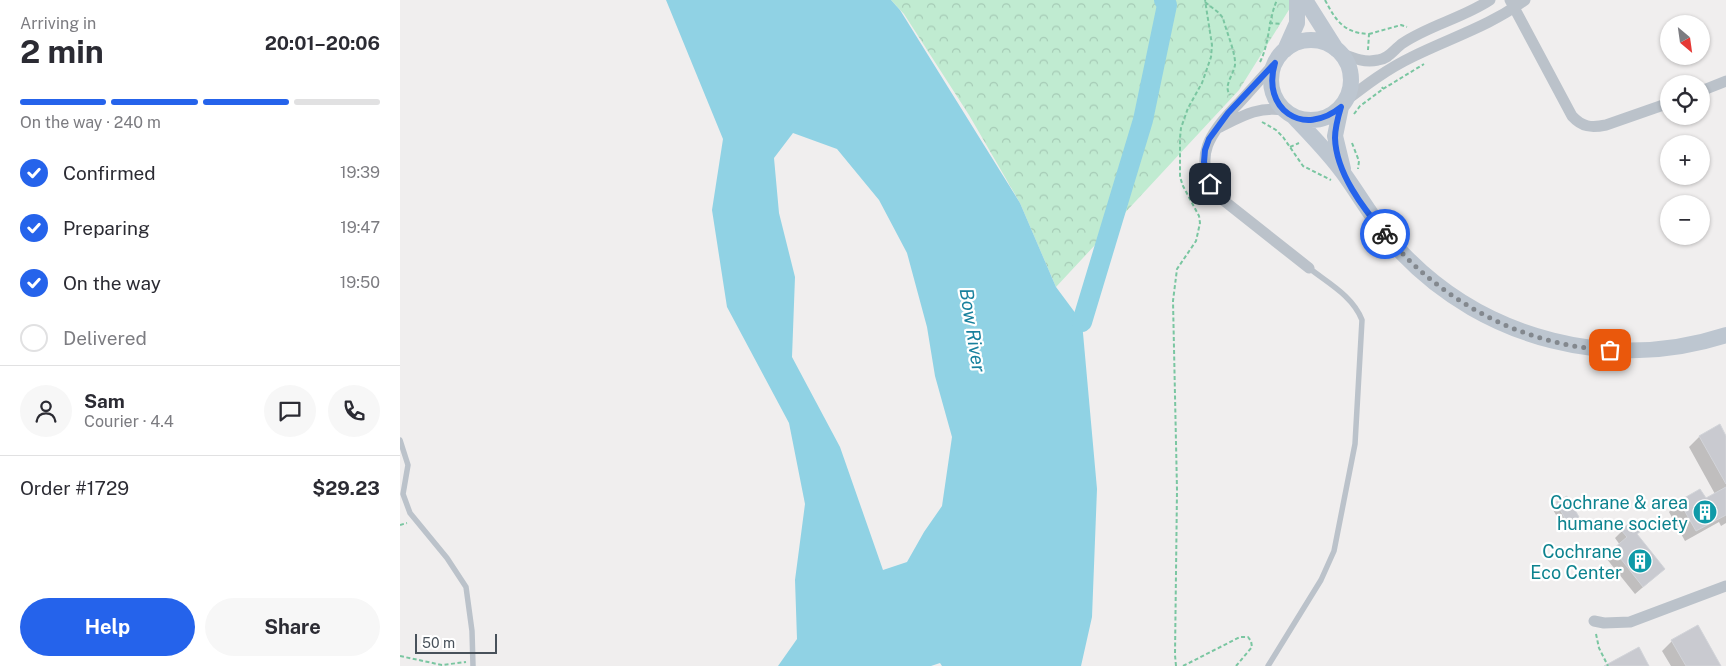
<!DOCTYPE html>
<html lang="en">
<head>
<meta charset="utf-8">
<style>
  :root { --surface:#fff; --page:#f7f7f7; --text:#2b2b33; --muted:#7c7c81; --line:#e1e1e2; --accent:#2563eb }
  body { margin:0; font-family:"Public Sans",sans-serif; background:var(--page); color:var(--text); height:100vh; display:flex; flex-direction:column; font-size:19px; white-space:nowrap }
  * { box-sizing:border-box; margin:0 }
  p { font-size:16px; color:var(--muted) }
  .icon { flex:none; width:28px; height:28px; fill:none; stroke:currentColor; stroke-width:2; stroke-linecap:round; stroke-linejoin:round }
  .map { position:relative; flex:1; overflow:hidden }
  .panel { display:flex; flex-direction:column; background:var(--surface); width:400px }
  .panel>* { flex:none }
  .needle { width:32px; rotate:151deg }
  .buttons { position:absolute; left:1260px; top:15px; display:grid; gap:10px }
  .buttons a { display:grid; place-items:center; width:50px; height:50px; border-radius:50%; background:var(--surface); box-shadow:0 1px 4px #0004; font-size:25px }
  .scale { position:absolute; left:15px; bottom:12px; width:82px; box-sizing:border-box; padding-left:5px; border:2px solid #48515a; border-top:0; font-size:14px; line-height:18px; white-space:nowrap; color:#48515a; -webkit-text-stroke:4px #fff; paint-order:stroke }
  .pin { position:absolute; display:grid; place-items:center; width:42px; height:42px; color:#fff; margin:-21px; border-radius:10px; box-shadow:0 2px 8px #0006 }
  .courier { position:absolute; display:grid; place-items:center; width:50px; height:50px; margin:-25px; border:4px solid #2563eb; border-radius:50%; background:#fff; color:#222; box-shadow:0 1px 6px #0007 }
  .summary em { font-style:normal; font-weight:700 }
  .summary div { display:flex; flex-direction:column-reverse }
  .summary { display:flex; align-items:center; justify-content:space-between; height:85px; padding:0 20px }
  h1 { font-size:32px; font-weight:700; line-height:38px }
  .bar { display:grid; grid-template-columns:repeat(4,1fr); gap:8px 5px; align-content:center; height:60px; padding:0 20px }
  .bar i { height:6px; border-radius:4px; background:var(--line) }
  .bar .current { background:var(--accent) }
  .bar p { grid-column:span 4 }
  .line { display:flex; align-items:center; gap:12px; padding:0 20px; border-top:1px solid var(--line) }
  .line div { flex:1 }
  .round { display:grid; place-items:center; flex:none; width:52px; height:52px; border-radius:26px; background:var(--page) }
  ol { padding:0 20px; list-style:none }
  li { display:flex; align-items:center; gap:15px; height:55px }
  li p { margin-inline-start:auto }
  li .icon { padding:5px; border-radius:50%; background:var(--accent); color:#fff; stroke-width:4 }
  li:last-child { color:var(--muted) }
  li i { width:28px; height:28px; border:2px solid var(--line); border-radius:50% }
  .action { display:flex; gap:10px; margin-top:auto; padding:10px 20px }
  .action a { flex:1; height:58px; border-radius:30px; background:var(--accent); color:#fff; font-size:20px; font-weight:700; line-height:58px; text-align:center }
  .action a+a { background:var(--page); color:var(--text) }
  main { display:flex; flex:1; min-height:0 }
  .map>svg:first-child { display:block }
  .forest { fill:url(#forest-crowns) }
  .water { fill:#90d2e4; fill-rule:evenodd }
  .shadow { fill:#0003 }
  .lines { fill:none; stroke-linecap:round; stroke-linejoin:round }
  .river { stroke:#90d2e4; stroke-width:20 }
  .building { fill:#c9cad0; stroke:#d2d4d9 }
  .path { stroke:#7ac6a1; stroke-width:2; stroke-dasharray:4 2.5; stroke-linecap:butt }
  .service { stroke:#bbc2ca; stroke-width:5.5 }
  .minor { stroke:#bbc2ca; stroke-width:11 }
  .secondary { stroke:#bdc6d0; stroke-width:16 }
  .done { stroke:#83888e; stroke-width:5; stroke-dasharray:0 9 }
  .route { stroke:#2563eb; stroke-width:6 }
  .labels { text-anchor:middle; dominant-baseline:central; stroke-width:4.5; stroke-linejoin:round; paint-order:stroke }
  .culture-label { font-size:18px; fill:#0d838f; stroke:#fff; text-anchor:end }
  .water-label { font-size:19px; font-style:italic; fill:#18809d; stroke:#fff }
</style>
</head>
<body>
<main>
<section class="panel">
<div class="summary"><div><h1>2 min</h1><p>Arriving in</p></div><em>20:01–20:06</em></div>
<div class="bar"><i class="current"></i><i class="current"></i><i class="current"></i><i></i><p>On the way · 240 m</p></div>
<ol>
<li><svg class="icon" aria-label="check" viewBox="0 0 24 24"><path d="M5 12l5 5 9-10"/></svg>Confirmed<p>19:39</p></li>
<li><svg class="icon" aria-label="check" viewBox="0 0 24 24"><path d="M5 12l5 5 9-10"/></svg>Preparing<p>19:47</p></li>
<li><svg class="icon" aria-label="check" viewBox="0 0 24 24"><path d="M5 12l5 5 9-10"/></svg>On the way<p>19:50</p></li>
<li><i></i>Delivered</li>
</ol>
<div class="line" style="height:90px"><a class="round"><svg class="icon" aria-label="person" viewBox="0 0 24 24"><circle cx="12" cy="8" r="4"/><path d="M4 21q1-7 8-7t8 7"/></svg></a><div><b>Sam</b><p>Courier · 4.4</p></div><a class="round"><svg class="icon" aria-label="chat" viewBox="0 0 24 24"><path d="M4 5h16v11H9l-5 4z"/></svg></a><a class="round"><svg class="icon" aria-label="phone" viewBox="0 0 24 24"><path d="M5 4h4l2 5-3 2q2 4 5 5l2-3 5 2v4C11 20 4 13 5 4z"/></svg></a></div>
<div class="line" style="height:65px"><div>Order #1729</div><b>$29.23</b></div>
<div class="action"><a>Help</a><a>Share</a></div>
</section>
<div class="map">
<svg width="1326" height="666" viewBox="0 0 1326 666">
  <defs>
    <pattern id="forest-crowns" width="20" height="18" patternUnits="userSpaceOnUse" patternTransform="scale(1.25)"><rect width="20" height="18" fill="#c0ebd1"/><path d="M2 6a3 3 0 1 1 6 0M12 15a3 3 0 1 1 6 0" fill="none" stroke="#a6cbb6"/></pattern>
  </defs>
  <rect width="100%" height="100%" fill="#f0eeee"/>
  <path class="forest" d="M491,0H895L839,90L656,287L620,203L569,115L504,14Z"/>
  <path class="water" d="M266,0H491L500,10L620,203L656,287L682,322L697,489L692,617L681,666H542L540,663L531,666H378L397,639L395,580L405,504L389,423L327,307L312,210L323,139ZM393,133L437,149L479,200L507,253L527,327L535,376L552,437L542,506L524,532L507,562L483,570L440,447L392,357L395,277L379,213L374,158Z"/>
  <path class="shadow" d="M1319,426L1326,438V523L1321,526L1319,522L1285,541L1269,512L1279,502L1306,499L1315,494L1289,447L1299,437Z
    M1167,497L1177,517L1163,527L1152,508Z
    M1222,531L1235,535L1256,576L1235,594L1206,558L1220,545L1215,538Z
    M1272,641L1320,666H1271L1262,651Z"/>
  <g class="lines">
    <path class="river" d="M682,322L743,120L767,5L764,0"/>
  </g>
  <path class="building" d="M1320,424L1326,436V484L1299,436Z
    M1326,487V515L1296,531L1279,501L1300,489L1306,498Z
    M1167,496L1179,517L1168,524L1156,502Z
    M1232,521L1241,531L1237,534L1265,569L1243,587L1213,549L1227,537L1221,530Z
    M1298,625L1321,666H1286L1271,640Z
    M1239,647L1249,666H1204L1228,653Z"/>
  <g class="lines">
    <path class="path" d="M925,0C936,21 944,33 969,34L968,50
      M805,2L819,13L823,18C826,31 836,53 835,65C833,76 823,86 830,95
      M869,23L882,24
      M969,34L1001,25L1007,27
      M860,62C870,42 868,20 877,0
      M983,89L1024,64
      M954,114L960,106L983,89L982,87
      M862,122L876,130L883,137L903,166L931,180
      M952,143L959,161L958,169
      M890,147L899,143
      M0,525L7,523
      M1196,634L1199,648L1208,666
      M0,656L42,665L66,662
      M776,666L775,655L777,490L773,301L777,269L796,241L800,223L799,216L783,186L780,177V138L781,128L788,108L802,83L811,57L812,45L805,0
      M783,666L840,637H848L851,641L852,647L836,666"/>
    <path class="service" d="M0,440L8,465L3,494L10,513L47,558L66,587L72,631L73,666
      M868,666L921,580L934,551L955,444L962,320C953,296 928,283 909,268"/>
    <path class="minor" d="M1110,0L1172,116C1182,127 1191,128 1206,125L1269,103
      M940,53C953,58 964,63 978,60C989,59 994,49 1003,43C1030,25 1063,18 1090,0
      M875,63C863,76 851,90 839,103C811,131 790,158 818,196L909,268
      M1301,91L1326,81
      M944,102C966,85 987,69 1012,57C1050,38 1090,26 1125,0
      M820,127C842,116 858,106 884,110
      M1194,621L1204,623L1230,622L1326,586"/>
    <path class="secondary" d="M905,0L936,49
      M871 80a40 40 0 1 1 80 0a40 40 0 1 1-80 0Z
      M885,50L897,23V0
      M941,107L935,136L943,169
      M894,117C911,135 930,154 944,174C964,202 978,228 1002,253C1085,340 1212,372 1326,335"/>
  </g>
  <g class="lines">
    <path class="done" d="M985,234C1040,301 1123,346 1210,350"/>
    <path class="route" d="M810,184L804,162L805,150L809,139L828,113L875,63C861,109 903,138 941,107C938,117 935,127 935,138C936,173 963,208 985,234"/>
  </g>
  <defs>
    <symbol id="building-disc" viewBox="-11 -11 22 22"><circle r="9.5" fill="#0f9aa8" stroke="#fff"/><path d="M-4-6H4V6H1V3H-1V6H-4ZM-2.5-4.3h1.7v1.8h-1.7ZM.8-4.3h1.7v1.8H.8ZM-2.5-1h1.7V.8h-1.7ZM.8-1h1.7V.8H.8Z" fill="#fff"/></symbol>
  </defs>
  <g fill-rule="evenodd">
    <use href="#building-disc" x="1291" y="498" width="28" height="28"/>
    <use href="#building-disc" x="1226" y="547" width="28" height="28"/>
  </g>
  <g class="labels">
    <g class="culture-label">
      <text x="1288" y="502">Cochrane &amp; area<tspan x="1288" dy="21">humane society</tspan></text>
      <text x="1222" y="551">Cochrane<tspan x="1222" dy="21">Eco Center</tspan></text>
    </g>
    <g class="water-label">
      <text transform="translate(573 330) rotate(81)">Bow River</text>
    </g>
  </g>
</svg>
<div class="buttons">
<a><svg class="needle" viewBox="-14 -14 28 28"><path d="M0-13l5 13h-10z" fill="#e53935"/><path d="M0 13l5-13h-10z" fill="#7c7c81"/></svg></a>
<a><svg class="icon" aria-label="locate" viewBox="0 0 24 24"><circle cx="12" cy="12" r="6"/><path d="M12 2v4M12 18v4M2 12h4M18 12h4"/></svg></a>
<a>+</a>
<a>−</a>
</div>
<div class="scale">50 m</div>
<div class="pin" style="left:1210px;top:350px;background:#ea580c"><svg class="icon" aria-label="bag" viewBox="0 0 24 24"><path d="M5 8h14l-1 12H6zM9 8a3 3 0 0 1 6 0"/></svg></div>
<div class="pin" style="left:810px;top:184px;background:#1f2937"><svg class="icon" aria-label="home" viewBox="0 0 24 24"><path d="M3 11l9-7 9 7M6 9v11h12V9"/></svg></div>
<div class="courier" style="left:985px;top:234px"><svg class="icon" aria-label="bike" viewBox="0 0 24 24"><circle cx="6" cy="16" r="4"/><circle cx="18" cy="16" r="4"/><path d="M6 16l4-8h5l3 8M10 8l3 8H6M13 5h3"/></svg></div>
</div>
</main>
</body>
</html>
